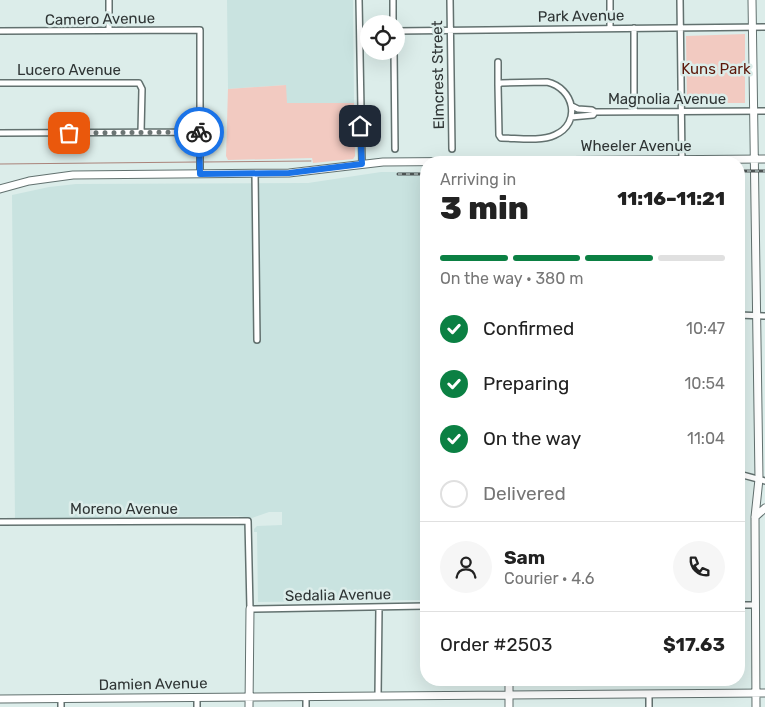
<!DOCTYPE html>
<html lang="en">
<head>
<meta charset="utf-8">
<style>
  :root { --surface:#fff; --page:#f6f6f6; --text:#222; --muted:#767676; --line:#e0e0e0; --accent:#0b8043 }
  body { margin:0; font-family:Rubik,sans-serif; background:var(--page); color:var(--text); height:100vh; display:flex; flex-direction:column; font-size:19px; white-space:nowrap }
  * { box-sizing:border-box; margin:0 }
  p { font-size:16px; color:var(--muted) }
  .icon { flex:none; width:28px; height:28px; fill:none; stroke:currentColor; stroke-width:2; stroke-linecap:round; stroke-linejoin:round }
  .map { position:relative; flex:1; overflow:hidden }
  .side { position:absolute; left:420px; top:156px; width:325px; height:530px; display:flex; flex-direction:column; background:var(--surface); border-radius:20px; box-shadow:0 5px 20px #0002 }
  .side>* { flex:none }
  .tools { position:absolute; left:360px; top:15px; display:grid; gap:10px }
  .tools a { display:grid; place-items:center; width:45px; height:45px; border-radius:50%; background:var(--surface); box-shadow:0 5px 20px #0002; font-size:25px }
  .pin { position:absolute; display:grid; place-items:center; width:42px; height:42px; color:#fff; margin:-21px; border-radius:10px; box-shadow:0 2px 8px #0006 }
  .courier { position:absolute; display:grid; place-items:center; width:50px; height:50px; margin:-25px; border:4px solid #1a73e8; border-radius:50%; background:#fff; color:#222; box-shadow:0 1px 6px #0007 }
  .overview em { font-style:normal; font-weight:800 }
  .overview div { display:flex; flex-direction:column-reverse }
  .overview { display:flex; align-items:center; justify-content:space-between; height:85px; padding:0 20px }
  h1 { font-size:32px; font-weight:800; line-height:38px }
  .bar { display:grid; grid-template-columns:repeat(4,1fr); gap:8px 5px; align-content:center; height:60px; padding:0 20px }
  .bar i { height:6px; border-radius:4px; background:var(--line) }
  .bar .current { background:var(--accent) }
  .bar p { grid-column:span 4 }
  .line { display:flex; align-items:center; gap:12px; padding:0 20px; border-top:1px solid var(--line) }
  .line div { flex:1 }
  .round { display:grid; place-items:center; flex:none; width:52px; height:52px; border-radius:26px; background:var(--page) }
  ol { padding:0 20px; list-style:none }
  li { display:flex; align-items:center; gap:15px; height:55px }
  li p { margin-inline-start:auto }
  li .icon { padding:5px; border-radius:50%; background:var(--accent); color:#fff; stroke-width:4 }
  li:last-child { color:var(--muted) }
  li i { width:28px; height:28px; border:2px solid var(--line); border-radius:50% }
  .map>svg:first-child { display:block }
  .built { fill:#c9e3e0 }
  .green { fill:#f2cac1 }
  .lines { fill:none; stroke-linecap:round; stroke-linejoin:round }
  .stream { stroke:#aa837a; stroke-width:1 }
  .street-casing { stroke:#62716f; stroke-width:8 }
  .secondary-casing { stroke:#62716f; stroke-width:9 }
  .street { stroke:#fff; stroke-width:5 }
  .secondary { stroke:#fff; stroke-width:7 }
  .rail-casing { stroke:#4d5454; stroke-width:3 }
  .rail { stroke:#dcedea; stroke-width:1; stroke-dasharray:4; stroke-linecap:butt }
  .done { stroke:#6c7574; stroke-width:5; stroke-dasharray:0 9 }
  .route { stroke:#1a73e8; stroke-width:6 }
  .labels { text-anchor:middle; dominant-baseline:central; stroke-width:5; stroke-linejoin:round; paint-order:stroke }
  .street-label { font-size:15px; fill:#2f3535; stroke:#dcedea }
  .park-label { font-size:15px; fill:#5c190b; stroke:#dcedea }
</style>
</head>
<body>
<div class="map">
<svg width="765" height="707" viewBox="0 0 765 707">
  <rect width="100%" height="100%" fill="#dcedea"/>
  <path class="built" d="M227,0H353L354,103H286V85L228,89Z
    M381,172H426V600L258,602L257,532H254V529L257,526L282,525V512H269L252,518L238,516L15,519L12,195L49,187L76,184L308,183Z"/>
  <path class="green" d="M745,34V103H687L686,36Z
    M286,85L287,103H354L355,156L353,159L313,163L312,158L228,160L226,156L228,89Z"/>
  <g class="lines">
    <path class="stream" d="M203,162L311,161
      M0,164L199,162"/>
    <defs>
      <path id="street" d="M109,0V30
        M359,0L362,164
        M393,0V24
        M450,0L452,149
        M610,0V28
        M680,0L682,162
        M634,28V112
        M0,31L200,30V174
        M396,31L765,27
        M360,32H369
        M394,51L395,149
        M498,62V85
        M547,82C574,88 582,123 555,135C540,142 517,138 501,138L499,135L498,85L501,83Z
        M0,83H139L142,89L141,132
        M572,106L578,109L592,110L595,112L765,111
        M571,117L593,115L595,112
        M0,133L199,132
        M255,173L257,340
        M739,315L765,316
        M739,474L765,481
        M0,522L248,521L250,609L426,606
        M739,605H754
        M378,696L379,608
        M61,707V699
        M197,707V698
        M306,707V697
        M649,707V694"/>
      <path id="secondary" d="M752,0L759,479L755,517L756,707
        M0,189L29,181L73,175L289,173L383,162L765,159
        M755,517L765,508
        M509,680V707
        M0,699L765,693
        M249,707L250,609"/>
    </defs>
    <use href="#street" class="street-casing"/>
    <use href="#secondary" class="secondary-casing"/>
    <use href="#street" class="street"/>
    <use href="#secondary" class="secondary"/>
    <defs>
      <path id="rail" d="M739,171H765
        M398,174H426"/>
    </defs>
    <use href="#rail" class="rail-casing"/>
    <use href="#rail" class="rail"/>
  </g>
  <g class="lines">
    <path class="done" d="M69,133L199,132"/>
    <path class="route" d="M199,132L200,174L289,173L362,164L360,126"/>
  </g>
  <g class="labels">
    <g class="street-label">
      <text transform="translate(581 16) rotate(-1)">Park Avenue</text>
      <text transform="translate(100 19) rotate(-1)">Camero Avenue</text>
      <text x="69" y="70">Lucero Avenue</text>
      <text transform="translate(438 75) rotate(-91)">Elmcrest Street</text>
      <text x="667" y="99">Magnolia Avenue</text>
      <text x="636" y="146">Wheeler Avenue</text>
      <text x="124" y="509">Moreno Avenue</text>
      <text transform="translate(338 595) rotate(-1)">Sedalia Avenue</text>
      <text transform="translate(153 684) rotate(-1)">Damien Avenue</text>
    </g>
    <g class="park-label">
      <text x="716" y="69">Kuns Park</text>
    </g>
  </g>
</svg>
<div class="tools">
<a><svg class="icon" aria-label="locate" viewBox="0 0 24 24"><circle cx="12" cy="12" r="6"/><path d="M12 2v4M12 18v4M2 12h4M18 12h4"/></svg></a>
</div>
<div class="pin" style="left:69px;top:133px;background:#ea580c"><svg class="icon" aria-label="bag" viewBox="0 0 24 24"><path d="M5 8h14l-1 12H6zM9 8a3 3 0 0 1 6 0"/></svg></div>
<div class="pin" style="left:360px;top:126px;background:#1f2937"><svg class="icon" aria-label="home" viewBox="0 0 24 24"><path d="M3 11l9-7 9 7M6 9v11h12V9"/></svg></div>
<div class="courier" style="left:199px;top:132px"><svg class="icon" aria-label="bike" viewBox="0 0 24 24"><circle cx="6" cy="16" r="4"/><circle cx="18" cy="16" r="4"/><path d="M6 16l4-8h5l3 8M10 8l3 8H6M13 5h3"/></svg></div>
<section class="side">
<div class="overview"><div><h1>3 min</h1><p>Arriving in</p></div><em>11:16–11:21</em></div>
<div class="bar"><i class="current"></i><i class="current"></i><i class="current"></i><i></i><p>On the way · 380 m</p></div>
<ol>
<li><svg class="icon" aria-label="check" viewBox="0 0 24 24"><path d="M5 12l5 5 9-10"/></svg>Confirmed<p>10:47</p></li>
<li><svg class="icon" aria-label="check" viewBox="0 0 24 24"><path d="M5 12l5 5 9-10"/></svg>Preparing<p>10:54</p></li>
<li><svg class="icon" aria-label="check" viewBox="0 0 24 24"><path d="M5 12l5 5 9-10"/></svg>On the way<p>11:04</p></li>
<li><i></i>Delivered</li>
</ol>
<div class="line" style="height:90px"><a class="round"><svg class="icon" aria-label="person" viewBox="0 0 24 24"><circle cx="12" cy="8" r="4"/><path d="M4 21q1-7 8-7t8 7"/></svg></a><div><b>Sam</b><p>Courier · 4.6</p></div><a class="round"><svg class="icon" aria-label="phone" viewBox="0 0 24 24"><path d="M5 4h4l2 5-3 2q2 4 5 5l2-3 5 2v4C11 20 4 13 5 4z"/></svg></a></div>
<div class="line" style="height:65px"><div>Order #2503</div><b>$17.63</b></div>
</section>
</div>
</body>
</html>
